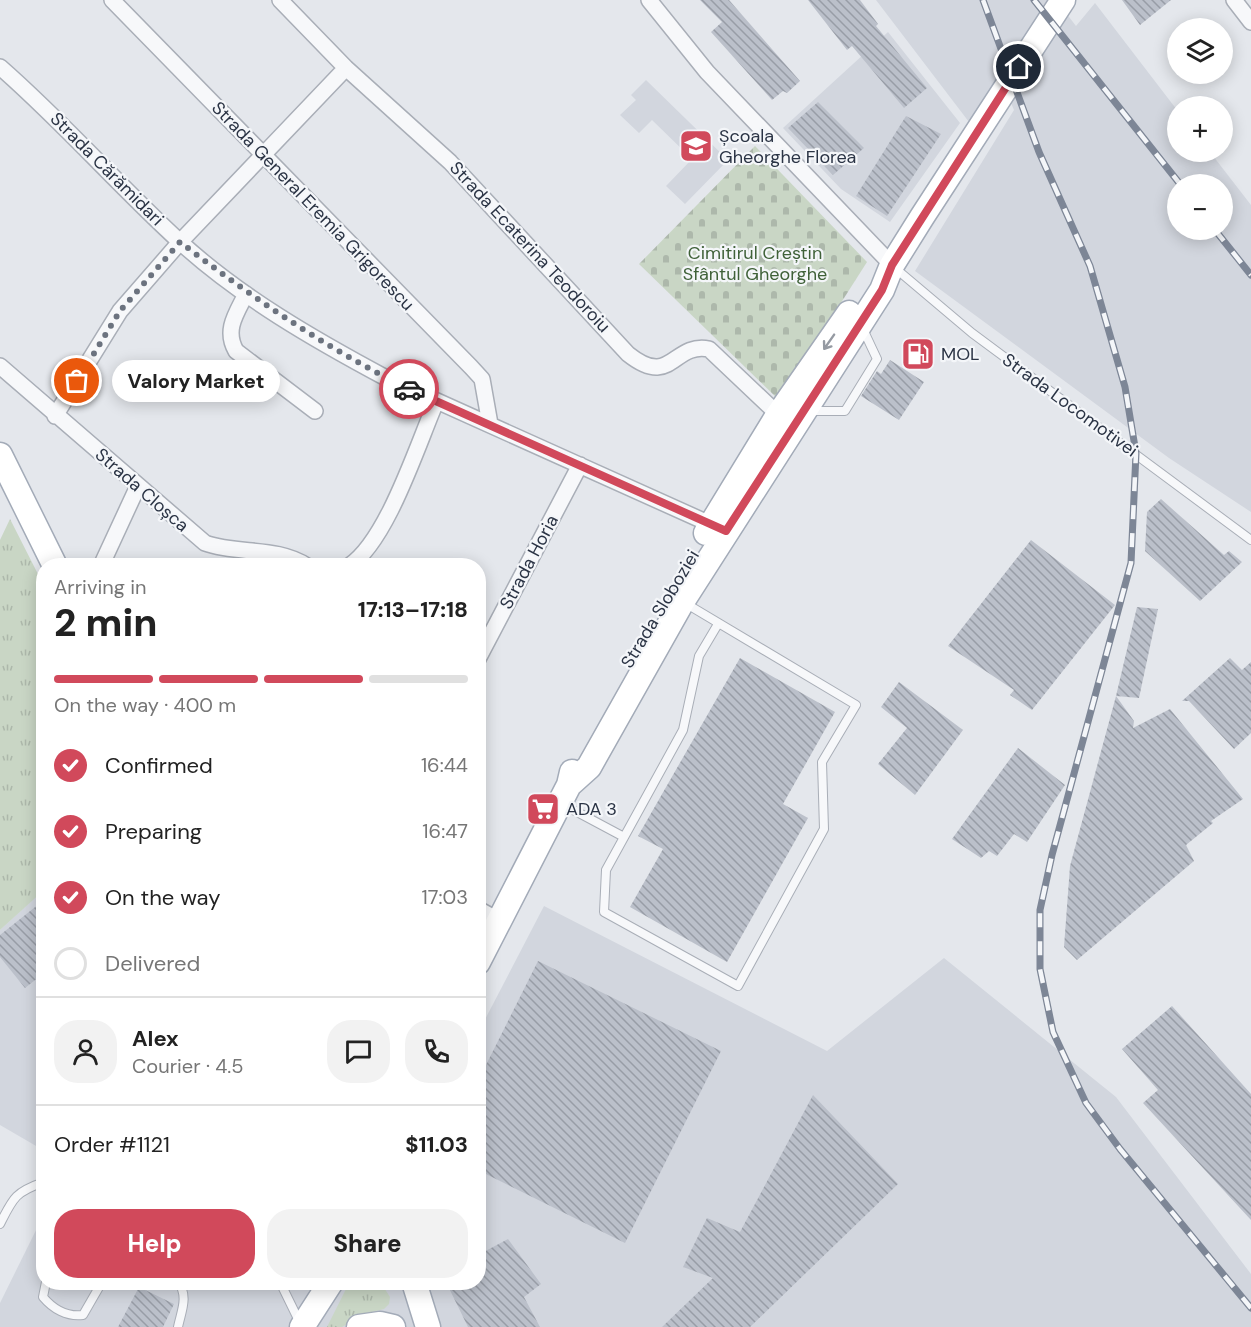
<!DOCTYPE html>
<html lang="en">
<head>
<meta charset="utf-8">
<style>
  :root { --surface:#fff; --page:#f2f2f2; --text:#222; --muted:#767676; --line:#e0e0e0; --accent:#d1495b }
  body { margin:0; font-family:"DM Sans",sans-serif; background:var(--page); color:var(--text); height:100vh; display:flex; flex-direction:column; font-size:22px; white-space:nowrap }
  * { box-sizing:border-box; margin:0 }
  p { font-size:20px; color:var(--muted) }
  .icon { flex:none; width:33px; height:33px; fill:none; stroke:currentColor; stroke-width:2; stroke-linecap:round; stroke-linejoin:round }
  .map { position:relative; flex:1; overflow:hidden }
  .details { position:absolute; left:36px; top:558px; width:450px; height:732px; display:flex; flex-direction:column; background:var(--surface); border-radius:24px; box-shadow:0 3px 15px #0003 }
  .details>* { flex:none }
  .fabs { position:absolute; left:1167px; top:18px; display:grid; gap:12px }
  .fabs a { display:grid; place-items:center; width:66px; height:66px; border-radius:50%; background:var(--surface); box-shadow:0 3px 15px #0003; font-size:30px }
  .pin { position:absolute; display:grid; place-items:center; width:51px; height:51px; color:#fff; margin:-26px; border:3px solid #fff; border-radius:50%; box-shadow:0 2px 6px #0007 }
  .courier { position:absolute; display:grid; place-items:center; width:60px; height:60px; margin:-30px; border:4px solid #d1495b; border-radius:50%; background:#fff; color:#222; box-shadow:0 2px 8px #0007 }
  .bubble { position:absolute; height:42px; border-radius:21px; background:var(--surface); box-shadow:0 3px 15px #0003; font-size:20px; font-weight:800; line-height:42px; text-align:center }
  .overview em { font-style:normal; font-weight:800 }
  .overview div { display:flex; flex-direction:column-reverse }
  .overview { display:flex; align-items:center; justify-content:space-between; height:102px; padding:0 18px }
  h1 { font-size:39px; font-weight:800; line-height:45px }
  .bar { display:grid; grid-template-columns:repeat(4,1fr); gap:9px 6px; align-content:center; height:72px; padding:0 18px }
  .bar i { height:8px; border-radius:4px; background:var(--line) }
  .bar .active { background:var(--accent) }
  .bar p { grid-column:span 4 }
  .line { display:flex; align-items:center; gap:15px; padding:0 18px; border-top:2px solid var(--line) }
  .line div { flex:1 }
  .round { display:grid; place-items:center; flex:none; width:63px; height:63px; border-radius:24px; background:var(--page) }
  ol { padding:0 18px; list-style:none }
  li { display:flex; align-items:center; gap:18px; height:66px }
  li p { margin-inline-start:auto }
  li .icon { padding:6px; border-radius:50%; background:var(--accent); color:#fff; stroke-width:4 }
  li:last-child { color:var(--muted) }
  li i { width:33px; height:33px; border:3px solid var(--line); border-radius:50% }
  .cta { display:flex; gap:12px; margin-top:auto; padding:12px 18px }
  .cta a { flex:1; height:69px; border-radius:24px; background:var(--accent); color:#fff; font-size:24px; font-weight:800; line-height:69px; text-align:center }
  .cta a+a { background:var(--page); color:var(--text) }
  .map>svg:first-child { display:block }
  .built { fill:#d2d6de; fill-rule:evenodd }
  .grass { fill:url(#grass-tufts) }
  .cemetery { fill:url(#cemetery-stones) }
  .building { fill:url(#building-back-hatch) }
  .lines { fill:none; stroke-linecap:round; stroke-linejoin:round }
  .service-casing { stroke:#a9aeb7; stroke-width:10 }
  .minor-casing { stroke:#a9aeb7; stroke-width:18 }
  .primary-casing { stroke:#a3abb8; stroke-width:27 }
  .service { stroke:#f7f8fa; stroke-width:8 }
  .minor { stroke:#f7f8fa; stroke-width:15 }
  .primary { stroke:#fff; stroke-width:24 }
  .rail-casing { stroke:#7d8696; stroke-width:7 }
  .rail { stroke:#f4f6f9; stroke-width:4.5; stroke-dasharray:14; stroke-linecap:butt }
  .oneway { stroke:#959aa2 }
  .done { stroke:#6c737f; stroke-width:6; stroke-dasharray:0 10.8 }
  .route { stroke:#d1495b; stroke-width:8 }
  .labels { text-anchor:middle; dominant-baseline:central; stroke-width:4.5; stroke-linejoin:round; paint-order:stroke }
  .poi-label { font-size:18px; fill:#2b3445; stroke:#f4f6f9; text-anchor:start }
  .street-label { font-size:18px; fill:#2b3445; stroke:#f4f6f9 }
  .park-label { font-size:18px; fill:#3f6138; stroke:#f4f6f9 }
</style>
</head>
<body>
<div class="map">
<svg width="1251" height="1327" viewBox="0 0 1251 1327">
  <defs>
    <pattern id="grass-tufts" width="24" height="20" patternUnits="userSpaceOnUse" patternTransform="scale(1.5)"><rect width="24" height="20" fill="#c9d6c5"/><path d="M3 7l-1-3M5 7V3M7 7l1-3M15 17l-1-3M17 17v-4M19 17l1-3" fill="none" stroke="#adb8ab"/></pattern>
    <pattern id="cemetery-stones" width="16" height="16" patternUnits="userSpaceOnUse" patternTransform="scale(1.5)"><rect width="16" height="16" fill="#c9d6c5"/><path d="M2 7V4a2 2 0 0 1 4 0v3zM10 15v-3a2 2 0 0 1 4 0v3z" fill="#adb8ab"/></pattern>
    <pattern id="building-back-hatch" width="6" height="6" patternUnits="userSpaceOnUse" patternTransform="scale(1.5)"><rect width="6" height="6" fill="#bbc0ca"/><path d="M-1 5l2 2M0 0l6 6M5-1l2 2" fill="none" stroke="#989da6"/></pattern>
  </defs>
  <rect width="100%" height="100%" fill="#e4e7ec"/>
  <path class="built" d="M876,0H1056L1076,26L1095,3L1177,110L1178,152H1210L1251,205V512L1169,458L915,271L1014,110L1000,77L969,122ZM1178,184H1222V230H1178Z
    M888,32L960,123L890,222L841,189L783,128Z
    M646,80L728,160L685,204L666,186L692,159L652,120L639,133L620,115L636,100L631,95Z
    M43,890V1150L0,1125V930Z
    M544,906L827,1051L944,958L1116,1097L1251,1274V1327H0V1303L43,1216L44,1282H478L479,1031Z"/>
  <path class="grass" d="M10,519L43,584L44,890L0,930V540Z
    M349,1283H381L390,1297L389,1304L384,1309L364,1314L342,1327H327Z"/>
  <path class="cemetery" d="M755,146L867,262L779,400L639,264Z"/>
  <path class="building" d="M700,0H729L800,81L787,93L783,91L772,100L711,32L722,22Z
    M808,0H860L878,24L876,26L927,88L904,108L852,46L847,50Z
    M1122,0H1171L1140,25Z
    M818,102L864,148L833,175L788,128Z
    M906,116L941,134L887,216L856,196Z
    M890,360L924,382L899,420L861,396L877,371L881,374Z
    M1161,499L1224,555L1229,551L1242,562L1200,601L1145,551L1147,512Z
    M1031,540L1115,605L1032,710L1010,695L1014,690L948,646Z
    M1137,607L1158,609L1139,698L1116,696Z
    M740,658L835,712L783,804L808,818L727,962L630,907L663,849L638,836Z
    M1230,658L1242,670L1251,662V733L1234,749L1189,701H1182Z
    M899,682L963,730L915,795L878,764L907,728L881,707Z
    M1116,696L1134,721L1133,728L1170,709L1243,799L1211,821L1213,823L1186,845L1194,861L1077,960L1064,947L1070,866Z
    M1018,748L1065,785L1027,842L1014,834L997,856L989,851L981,858L952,839Z
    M44,900V973L25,988L0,957V935Z
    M538,961L721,1051L625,1243L478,1170V1081Z
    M1172,1006L1251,1094V1220L1143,1103L1158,1090L1122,1049Z
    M813,1095L898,1184L750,1327H662L713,1278L683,1267L707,1218L740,1232Z
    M508,1239L541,1284L524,1297L540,1327H468L446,1282H478V1255Z
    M139,1287L174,1304L163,1327H118Z"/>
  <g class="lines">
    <defs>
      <path id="service" d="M895,268L972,333L1251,540
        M809,411H845L877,359L862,327
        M685,603L856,705L822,762L824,829L738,986L604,912L606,870L683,730L699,656L718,624
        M564,805L624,837
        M0,1224C13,1198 15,1192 44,1182
        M46,1282L43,1297C53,1309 67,1317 83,1315L102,1282
        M178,1282C189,1296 181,1312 178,1327
        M280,1282L300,1323"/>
      <path id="minor" d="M112,0L471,367L482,379L490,424
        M280,0L346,68L450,162L628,354C672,389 672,342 709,349L784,420
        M649,0L707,72L892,265
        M1234,0L1251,22
        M0,67C63,122 118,185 179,241C240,297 315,340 388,379L719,528
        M246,294C236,314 224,330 236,351L315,411
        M0,366L205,543C239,555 276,546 307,566
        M55,416L120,311L180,242L346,68
        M101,566L138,486
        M349,566C387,541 417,446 436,402
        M478,659L580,465
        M478,909L498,920"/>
      <path id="primary" d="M0,455L55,566
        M706,533L778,415L849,313
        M569,785L589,767L682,602L882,290L892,265L922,217L1063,0
        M478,962L569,785L572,772
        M414,1282L428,1327
        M302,1327L331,1282
        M359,1327L380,1324L393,1327"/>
    </defs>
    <use href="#service" class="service-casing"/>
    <use href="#minor" class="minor-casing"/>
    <use href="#primary" class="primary-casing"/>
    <use href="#service" class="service"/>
    <use href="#minor" class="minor"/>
    <use href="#primary" class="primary"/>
    <defs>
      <path id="rail" d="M983,0L1039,152L1090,266L1125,387L1136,453L1131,563L1052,855L1040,910V969L1053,1032L1086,1103L1120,1149L1251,1308
        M1034,0L1180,184
        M1215,230L1251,275"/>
    </defs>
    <use href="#rail" class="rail-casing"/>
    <use href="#rail" class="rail"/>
  </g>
  <defs><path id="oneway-shaft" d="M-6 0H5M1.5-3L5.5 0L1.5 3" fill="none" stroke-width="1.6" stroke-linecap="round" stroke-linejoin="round" transform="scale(1.5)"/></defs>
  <use class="oneway" href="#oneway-shaft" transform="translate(829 342) rotate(125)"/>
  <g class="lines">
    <path class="done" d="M77,381L120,311L180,242C253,298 327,349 409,389"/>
    <path class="route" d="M409,389L726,531L882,290L892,265L1019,67"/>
  </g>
  <defs>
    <symbol id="school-square" viewBox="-11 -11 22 22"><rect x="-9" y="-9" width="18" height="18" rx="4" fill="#d1495b" stroke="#f4f6f9"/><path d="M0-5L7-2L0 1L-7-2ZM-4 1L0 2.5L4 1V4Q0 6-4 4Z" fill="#fff"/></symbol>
    <symbol id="fuel-square" viewBox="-11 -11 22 22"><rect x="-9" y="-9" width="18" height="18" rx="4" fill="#d1495b" stroke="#f4f6f9"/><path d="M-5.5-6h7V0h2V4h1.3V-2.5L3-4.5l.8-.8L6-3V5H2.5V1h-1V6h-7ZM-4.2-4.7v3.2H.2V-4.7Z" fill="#fff"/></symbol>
    <symbol id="supermarket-square" viewBox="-11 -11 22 22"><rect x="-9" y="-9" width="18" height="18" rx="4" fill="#d1495b" stroke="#f4f6f9"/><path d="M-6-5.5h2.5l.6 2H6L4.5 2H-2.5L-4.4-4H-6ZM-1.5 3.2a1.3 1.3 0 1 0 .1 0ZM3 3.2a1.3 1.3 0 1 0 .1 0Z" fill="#fff"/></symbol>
  </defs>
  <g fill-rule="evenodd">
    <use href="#school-square" x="677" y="127" width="38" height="38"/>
    <use href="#fuel-square" x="899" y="335" width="38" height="38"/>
    <use href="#supermarket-square" x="524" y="790" width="38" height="38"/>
  </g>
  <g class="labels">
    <g class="poi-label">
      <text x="719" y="136">Școala<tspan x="719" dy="21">Gheorghe Florea</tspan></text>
      <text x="941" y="354">MOL</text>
      <text x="566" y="809">ADA 3</text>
    </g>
    <g class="street-label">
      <text transform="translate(107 169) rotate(45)">Strada Cărămidari</text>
      <text transform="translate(313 206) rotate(46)">Strada General Eremia Grigorescu</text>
      <text transform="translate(530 247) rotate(47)">Strada Ecaterina Teodoroiu</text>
      <text transform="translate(1070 405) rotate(36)">Strada Locomotivei</text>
      <text transform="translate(142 490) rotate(41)">Strada Cloșca</text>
      <text transform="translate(529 562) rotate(-62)">Strada Horia</text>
      <text transform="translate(660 609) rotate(-59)">Strada Sloboziei</text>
    </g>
    <g class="park-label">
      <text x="755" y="253">Cimitirul Creștin<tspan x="755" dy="21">Sfântul Gheorghe</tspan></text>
    </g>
  </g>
</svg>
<div class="fabs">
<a><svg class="icon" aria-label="layers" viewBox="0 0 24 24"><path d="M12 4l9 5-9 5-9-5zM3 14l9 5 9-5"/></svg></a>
<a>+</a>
<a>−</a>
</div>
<div class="pin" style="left:77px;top:381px;background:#ea580c"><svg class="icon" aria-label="bag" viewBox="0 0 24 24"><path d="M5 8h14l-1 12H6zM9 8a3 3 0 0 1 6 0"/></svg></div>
<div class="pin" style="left:1019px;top:67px;background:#1f2937"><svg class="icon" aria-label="home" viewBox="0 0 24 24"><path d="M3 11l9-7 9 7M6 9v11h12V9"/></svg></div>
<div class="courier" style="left:409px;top:389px"><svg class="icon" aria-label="car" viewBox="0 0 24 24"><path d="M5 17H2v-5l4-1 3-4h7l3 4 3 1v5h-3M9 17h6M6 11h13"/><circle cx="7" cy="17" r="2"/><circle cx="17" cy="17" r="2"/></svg></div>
<div class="bubble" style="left:112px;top:360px;width:168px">Valory Market</div>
<section class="details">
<div class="overview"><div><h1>2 min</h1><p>Arriving in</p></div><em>17:13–17:18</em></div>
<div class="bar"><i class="active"></i><i class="active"></i><i class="active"></i><i></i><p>On the way · 400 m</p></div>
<ol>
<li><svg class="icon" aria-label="check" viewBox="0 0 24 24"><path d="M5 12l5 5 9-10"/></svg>Confirmed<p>16:44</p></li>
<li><svg class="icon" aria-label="check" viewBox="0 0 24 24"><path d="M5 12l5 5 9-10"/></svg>Preparing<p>16:47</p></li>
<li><svg class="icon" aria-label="check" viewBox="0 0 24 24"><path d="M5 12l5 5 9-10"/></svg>On the way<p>17:03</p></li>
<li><i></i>Delivered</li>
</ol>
<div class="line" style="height:108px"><a class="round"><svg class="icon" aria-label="person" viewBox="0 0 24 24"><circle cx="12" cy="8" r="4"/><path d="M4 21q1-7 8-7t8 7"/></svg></a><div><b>Alex</b><p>Courier · 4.5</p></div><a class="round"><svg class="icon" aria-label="chat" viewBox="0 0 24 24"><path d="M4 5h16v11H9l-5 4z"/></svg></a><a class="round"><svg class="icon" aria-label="phone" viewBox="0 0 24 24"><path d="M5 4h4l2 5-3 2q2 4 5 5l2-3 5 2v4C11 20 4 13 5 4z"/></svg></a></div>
<div class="line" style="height:78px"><div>Order #1121</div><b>$11.03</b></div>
<div class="cta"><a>Help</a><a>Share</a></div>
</section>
</div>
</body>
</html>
